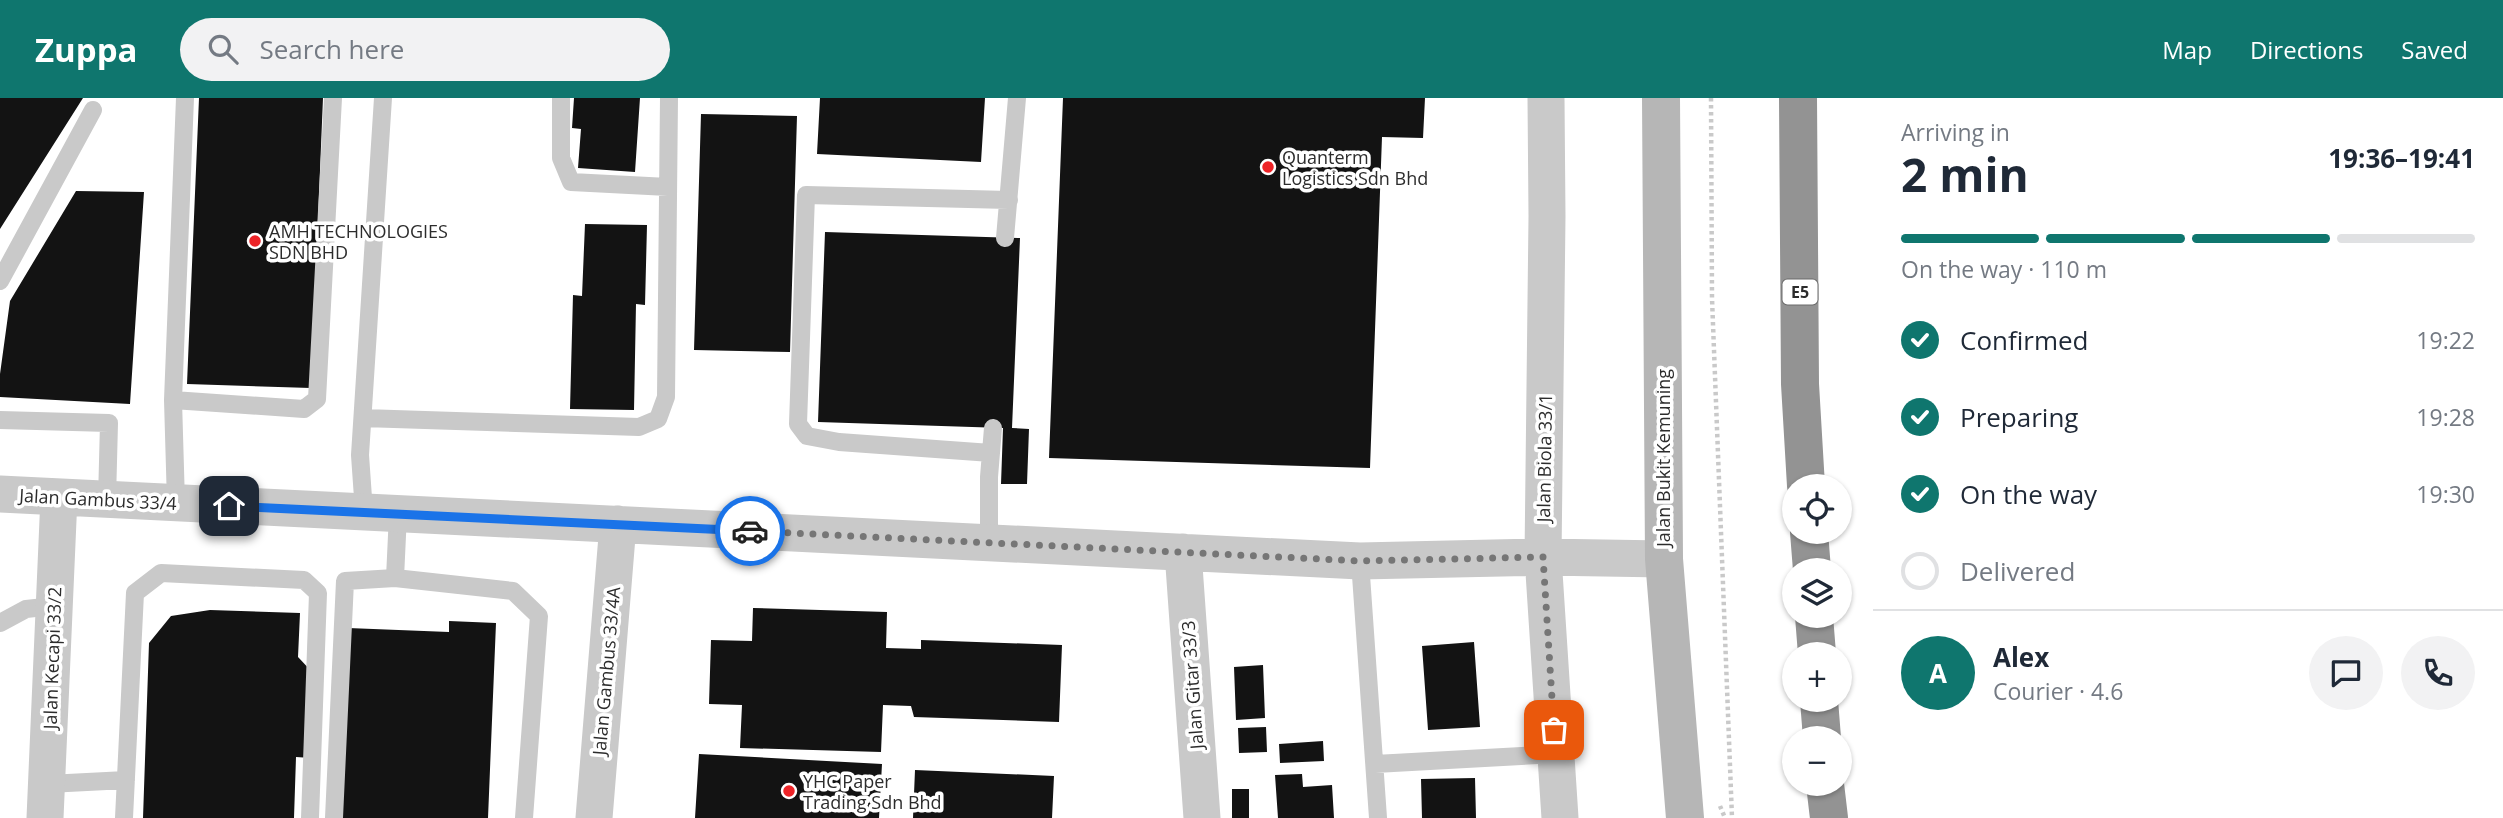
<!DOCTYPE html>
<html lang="en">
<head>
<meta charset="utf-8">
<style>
  :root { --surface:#fff; --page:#f2f2f3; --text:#1f2937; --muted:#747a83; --line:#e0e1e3; --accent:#0f766e }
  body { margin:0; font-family:"Open Sans",sans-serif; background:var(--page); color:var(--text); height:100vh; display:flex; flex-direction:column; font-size:26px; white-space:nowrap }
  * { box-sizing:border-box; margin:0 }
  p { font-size:23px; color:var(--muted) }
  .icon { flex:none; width:38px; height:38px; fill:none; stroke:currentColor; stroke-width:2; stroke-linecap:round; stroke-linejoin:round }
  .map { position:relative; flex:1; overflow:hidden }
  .sheet { display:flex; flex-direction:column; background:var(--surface); width:630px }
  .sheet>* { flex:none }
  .buttons { position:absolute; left:1782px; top:376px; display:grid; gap:14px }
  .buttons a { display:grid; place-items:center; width:70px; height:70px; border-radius:50%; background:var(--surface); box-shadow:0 2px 5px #0004; font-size:35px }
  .pin { position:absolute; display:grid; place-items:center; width:60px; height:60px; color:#fff; margin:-30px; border-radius:14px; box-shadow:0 4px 10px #0006 }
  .courier { position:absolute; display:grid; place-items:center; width:70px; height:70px; margin:-35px; border:5px solid #1a73e8; border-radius:50%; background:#fff; color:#222; box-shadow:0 2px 9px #0007 }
  .head em { font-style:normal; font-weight:700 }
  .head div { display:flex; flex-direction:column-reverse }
  .head { display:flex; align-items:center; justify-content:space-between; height:119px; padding:0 28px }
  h1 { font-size:46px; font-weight:700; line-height:52px }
  .bar { display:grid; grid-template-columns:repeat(4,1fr); gap:10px 7px; align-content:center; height:84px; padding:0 28px }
  .bar i { height:9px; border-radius:5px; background:var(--line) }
  .bar .on { background:var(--accent) }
  .bar p { grid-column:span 4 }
  .line { display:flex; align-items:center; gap:18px; padding:0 28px; border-top:2px solid var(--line) }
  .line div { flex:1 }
  .round { display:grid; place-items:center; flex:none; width:74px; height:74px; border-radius:37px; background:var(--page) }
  ol { padding:0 28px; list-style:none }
  li { display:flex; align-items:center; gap:21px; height:77px }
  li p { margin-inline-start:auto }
  li .icon { padding:7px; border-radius:50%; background:var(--accent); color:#fff; stroke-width:4 }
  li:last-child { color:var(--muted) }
  li i { width:38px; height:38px; border:4px solid var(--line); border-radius:50% }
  header { display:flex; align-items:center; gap:42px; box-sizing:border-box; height:98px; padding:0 35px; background:var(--accent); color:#fff }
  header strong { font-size:33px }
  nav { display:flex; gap:38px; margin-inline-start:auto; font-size:24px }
  .search { width:490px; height:63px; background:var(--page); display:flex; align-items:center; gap:18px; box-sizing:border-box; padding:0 24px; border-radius:38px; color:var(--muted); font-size:26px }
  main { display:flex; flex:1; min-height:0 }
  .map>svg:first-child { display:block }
  .building { fill:#131313 }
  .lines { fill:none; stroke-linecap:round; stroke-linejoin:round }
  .path { stroke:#c9c9c9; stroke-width:4.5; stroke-dasharray:3.5 3.5; stroke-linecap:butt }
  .service { stroke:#c9c9c9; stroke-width:18 }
  .minor { stroke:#c9c9c9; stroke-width:37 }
  .secondary { stroke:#b6b6b6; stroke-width:38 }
  .motorway { stroke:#939393; stroke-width:38 }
  .done { stroke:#767676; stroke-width:7; stroke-dasharray:0 12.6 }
  .route { stroke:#1a73e8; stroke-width:9 }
  .poi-dot { fill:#ed2327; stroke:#fff; stroke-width:2.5 }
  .labels { text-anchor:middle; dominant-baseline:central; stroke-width:7; stroke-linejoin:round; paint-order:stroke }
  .shield { fill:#fff; stroke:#6b6b6b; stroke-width:2 }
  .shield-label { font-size:16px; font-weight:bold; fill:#2c2c2c }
  .poi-label { font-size:18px; fill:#2c2c2c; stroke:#fff; text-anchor:start }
  .street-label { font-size:18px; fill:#2c2c2c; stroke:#fff }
</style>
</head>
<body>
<header>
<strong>Zuppa</strong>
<div class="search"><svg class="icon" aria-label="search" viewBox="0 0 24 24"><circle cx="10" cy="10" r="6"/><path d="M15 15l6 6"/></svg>Search here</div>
<nav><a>Map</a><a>Directions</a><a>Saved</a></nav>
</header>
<main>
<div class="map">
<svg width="1873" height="720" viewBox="0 0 1873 720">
  <rect width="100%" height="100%" fill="#fff"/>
  <path class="building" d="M0,0H83L0,131Z
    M199,0H323L311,290L187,286Z
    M574,0H640L635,74L578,70L581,31L572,30Z
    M820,0H985L981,64L817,56Z
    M1063,0H1425L1423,40L1382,39L1370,370L1049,360Z
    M701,16L797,18L790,254L694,252Z
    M76,93L144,94L130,306L0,299V276L10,203Z
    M585,126L647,127L645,207L636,206L634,312L570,311L573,197L582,198Z
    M825,134L1020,140L1012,330L1029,331L1027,386H1001L1003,330L818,324Z
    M753,510L887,514L886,550L921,551V542L1062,547L1059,624L914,619L911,608L883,607L881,654L740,650L742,607L709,606L711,542L752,543Z
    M210,512L300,515L298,559L313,575L311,660L296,659L294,720H143L149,545L171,518Z
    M449,523L496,525L488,720H340L348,530L449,534Z
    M1474,544L1480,629L1428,632L1422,548Z
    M1263,567L1265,620L1236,622L1234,569Z
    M1266,629L1267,654L1239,655L1238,630Z
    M1323,643L1324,663L1280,665L1279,646Z
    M699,656L882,666L879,720H695Z
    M915,672L1054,678L1052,720H913Z
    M1302,676L1303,689L1332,687L1334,720H1278L1275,677Z
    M1475,680L1476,720H1422L1421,681Z
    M1232,691H1249V720H1232Z"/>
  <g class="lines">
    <path class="path" d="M1711,0L1712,200L1732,720
      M1720,708L1725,720"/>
    <path class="service" d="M561,0V60L571,84L668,89
      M1005,140L1017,0
      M0,183L93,12
      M173,302L304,311L317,301L333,0
      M363,320L639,329L658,321L666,299L669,0
      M0,322L109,325L107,402
      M991,355L839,344L807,338L798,326L806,97L1009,102
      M176,405L173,302L185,0
      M364,414L360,357L383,0
      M989,445V379L993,330
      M1360,463L1378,720
      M395,480L398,416
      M0,525L26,511L54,508
      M1375,666L1556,656
      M48,686L126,682
      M124,720L135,495L161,475L304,482L318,495L310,720
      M334,720L345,483L395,480L513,493L539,518L524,720"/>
    <path class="minor" d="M1546,0L1547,118L1543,459L1560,720
      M0,396L1360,463L1543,459L1664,461
      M1183,454L1202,720
      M45,720L59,399
      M594,720L618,426"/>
    <path class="secondary" d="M1661,0L1664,461L1685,720"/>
    <path class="motorway" d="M1798,0L1800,286L1806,388
      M1809,434L1812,472
      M1814,518L1817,556
      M1819,602L1822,640
      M1825,686L1829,720"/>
  </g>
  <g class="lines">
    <path class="done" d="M750,433L1360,463L1543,459L1554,632"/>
    <path class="route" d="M229,408L750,433"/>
  </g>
  <g class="poi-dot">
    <circle cx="1268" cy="69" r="7"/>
    <circle cx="255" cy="143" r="7"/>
    <circle cx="789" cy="693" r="7"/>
  </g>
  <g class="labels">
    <rect class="shield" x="1782.5" y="181.5" width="35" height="25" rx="5"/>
    <g class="shield-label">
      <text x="1800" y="194">E5</text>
    </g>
    <g class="poi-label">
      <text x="1282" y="59">Quanterm<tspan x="1282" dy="21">Logistics Sdn Bhd</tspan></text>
      <text x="269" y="133">AMH TECHNOLOGIES<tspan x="269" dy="21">SDN BHD</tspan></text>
      <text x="803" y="683">YHC Paper<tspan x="803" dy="21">Trading Sdn Bhd</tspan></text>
    </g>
    <g class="street-label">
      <text transform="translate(1544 360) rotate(-89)">Jalan Biola 33/1</text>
      <text transform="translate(1663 360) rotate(-90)">Jalan Bukit Kemuning</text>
      <text transform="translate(98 401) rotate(3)">Jalan Gambus 33/4</text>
      <text transform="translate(52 560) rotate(-88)">Jalan Kecapi 33/2</text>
      <text transform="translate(606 573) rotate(-85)">Jalan Gambus 33/4A</text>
      <text transform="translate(1192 587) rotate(-94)">Jalan Gitar 33/3</text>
    </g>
  </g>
</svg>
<div class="buttons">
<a><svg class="icon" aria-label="locate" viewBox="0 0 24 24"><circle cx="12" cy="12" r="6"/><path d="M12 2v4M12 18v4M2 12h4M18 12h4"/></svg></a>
<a><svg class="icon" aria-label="layers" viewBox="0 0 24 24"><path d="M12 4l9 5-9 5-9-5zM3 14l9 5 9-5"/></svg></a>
<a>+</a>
<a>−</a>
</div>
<div class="pin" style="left:1554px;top:632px;background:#ea580c"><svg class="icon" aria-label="bag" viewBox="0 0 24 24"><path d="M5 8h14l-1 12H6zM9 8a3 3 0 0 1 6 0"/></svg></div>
<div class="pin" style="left:229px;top:408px;background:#1f2937"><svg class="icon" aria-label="home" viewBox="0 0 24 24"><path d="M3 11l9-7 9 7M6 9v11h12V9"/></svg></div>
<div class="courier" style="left:750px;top:433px"><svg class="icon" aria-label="car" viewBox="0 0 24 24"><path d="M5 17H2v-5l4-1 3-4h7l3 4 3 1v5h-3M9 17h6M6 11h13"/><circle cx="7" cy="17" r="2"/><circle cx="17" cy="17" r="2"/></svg></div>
</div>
<section class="sheet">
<div class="head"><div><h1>2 min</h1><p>Arriving in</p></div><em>19:36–19:41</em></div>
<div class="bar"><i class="on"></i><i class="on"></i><i class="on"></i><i></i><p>On the way · 110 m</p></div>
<ol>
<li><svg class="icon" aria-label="check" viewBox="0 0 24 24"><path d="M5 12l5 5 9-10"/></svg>Confirmed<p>19:22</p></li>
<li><svg class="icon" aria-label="check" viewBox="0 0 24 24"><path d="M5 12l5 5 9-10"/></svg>Preparing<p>19:28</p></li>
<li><svg class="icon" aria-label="check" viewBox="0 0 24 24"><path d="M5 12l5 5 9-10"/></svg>On the way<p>19:30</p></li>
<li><i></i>Delivered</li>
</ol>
<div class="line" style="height:126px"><b class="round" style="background:var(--accent);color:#fff">A</b><div><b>Alex</b><p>Courier · 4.6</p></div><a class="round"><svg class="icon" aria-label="chat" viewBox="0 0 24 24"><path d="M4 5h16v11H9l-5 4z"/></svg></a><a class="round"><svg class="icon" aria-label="phone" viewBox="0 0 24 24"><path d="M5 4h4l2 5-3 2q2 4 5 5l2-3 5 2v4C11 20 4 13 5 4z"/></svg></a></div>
</section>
</main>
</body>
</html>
